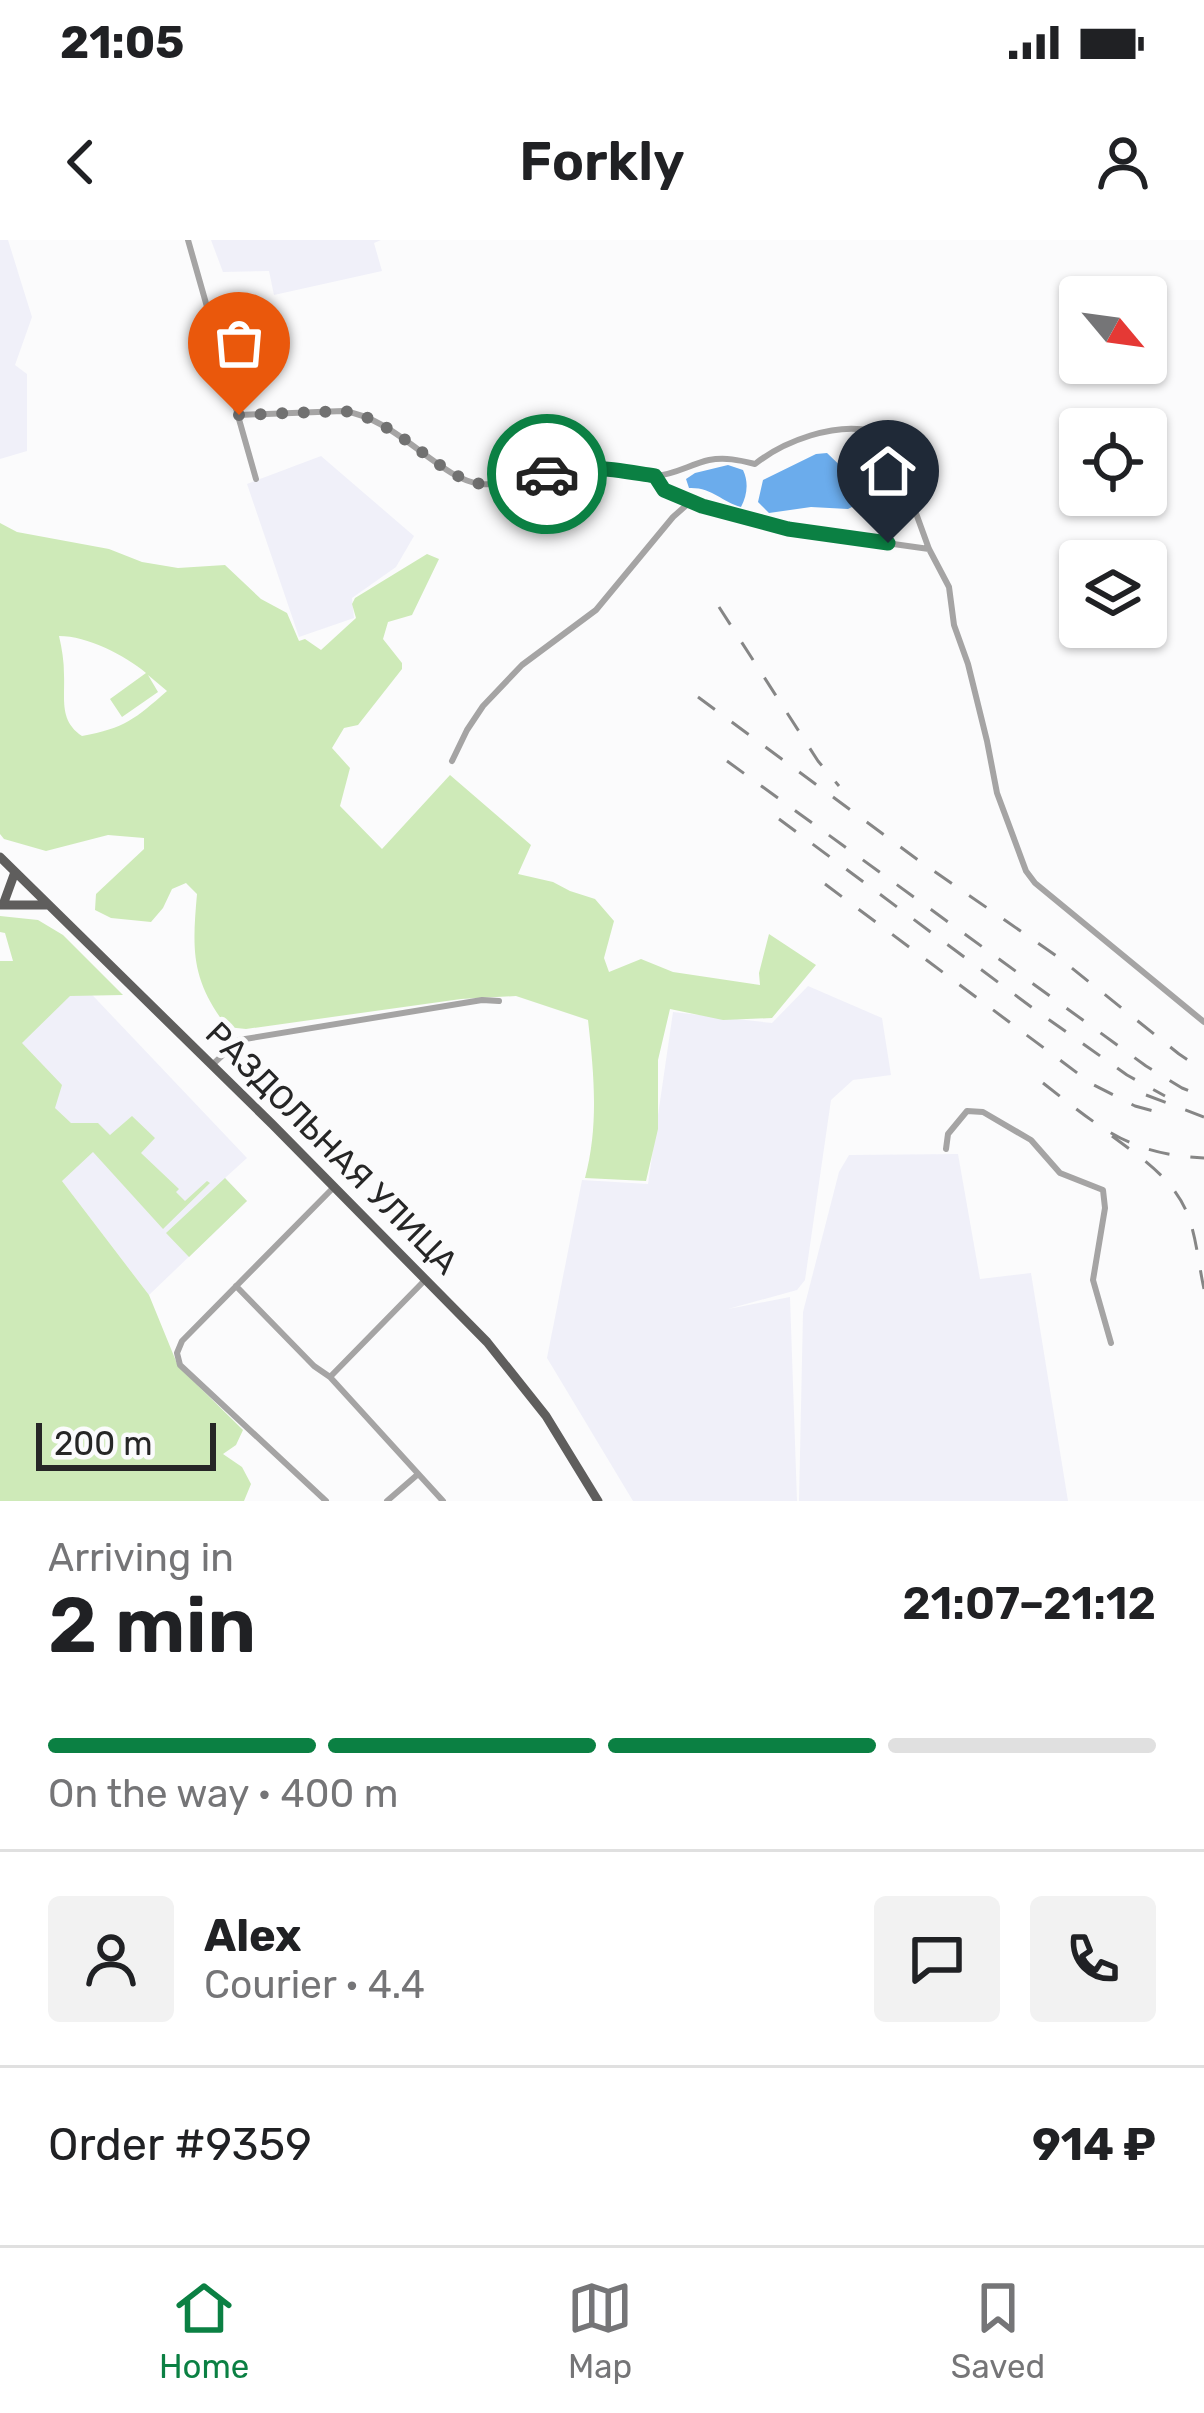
<!DOCTYPE html>
<html lang="en">
<head>
<meta charset="utf-8">
<style>
  :root { --surface:#fff; --page:#f2f2f2; --text:#202124; --muted:#757577; --line:#e0e0e0; --accent:#0b8043 }
  body { margin:0; font-family:Rubik,sans-serif; background:var(--page); color:var(--text); height:100vh; display:flex; flex-direction:column; font-size:45px; white-space:nowrap }
  * { box-sizing:border-box; margin:0 }
  p { font-size:39px; color:var(--muted) }
  .icon { flex:none; width:66px; height:66px; fill:none; stroke:currentColor; stroke-width:2; stroke-linecap:round; stroke-linejoin:round }
  .map { position:relative; height:1261px; overflow:hidden }
  .sheet { display:flex; flex-direction:column; background:var(--surface); flex:1 }
  .sheet>* { flex:none }
  .needle { width:78px; rotate:119deg }
  .controls { position:absolute; left:1059px; top:36px; display:grid; gap:24px }
  .controls a { display:grid; place-items:center; width:108px; height:108px; border-radius:12px; background:var(--surface); box-shadow:0 3px 9px #0004; font-size:60px }
  .scale { position:absolute; left:36px; bottom:30px; width:180px; box-sizing:border-box; padding-left:12px; border:6px solid #262626; border-top:0; font-size:33px; line-height:42px; white-space:nowrap; color:#262626; -webkit-text-stroke:9px #fbfbfc; paint-order:stroke }
  .pin { position:absolute; display:grid; place-items:center; width:102px; height:102px; color:#fff; margin:-123px -51px; border-radius:50% 50% 50% 0; rotate:-45deg; box-shadow:0 0 12px #0007 }
  .pin .icon { rotate:45deg }
  .courier { position:absolute; display:grid; place-items:center; width:120px; height:120px; margin:-60px; border:9px solid #0b8043; border-radius:50%; background:#fff; color:#222; box-shadow:0 3px 15px #0007 }
  .summary em { font-style:normal; font-weight:600 }
  .summary div { display:flex; flex-direction:column-reverse }
  .summary { display:flex; align-items:center; justify-content:space-between; height:204px; padding:0 48px }
  h1 { font-size:78px; font-weight:600; line-height:90px }
  .bar { display:grid; grid-template-columns:repeat(4,1fr); gap:18px 12px; align-content:center; height:144px; padding:0 48px }
  .bar i { height:15px; border-radius:9px; background:var(--line) }
  .bar .selected { background:var(--accent) }
  .bar p { grid-column:span 4 }
  .line { display:flex; align-items:center; gap:30px; padding:0 48px; border-top:3px solid var(--line) }
  .line div { flex:1 }
  .round { display:grid; place-items:center; flex:none; width:126px; height:126px; border-radius:12px; background:var(--page) }
  .status { display:flex; justify-content:space-between; align-items:center; height:84px; padding:0 60px; background:var(--surface); direction:ltr }
  .status svg { height:33px; fill:currentColor }
  header { display:flex; justify-content:space-between; align-items:center; height:156px; padding:0 48px; background:var(--surface); font-size:54px; font-weight:600 }
  .tab-bar { display:flex; justify-content:space-around; align-items:center; height:168px; border-top:3px solid var(--line); background:var(--surface); font-size:33px; color:var(--muted) }
  .tab-bar a { display:grid; justify-items:center; gap:6px }
  .tab-bar .selected { color:var(--accent) }
  .map>svg:first-child { display:block }
  .built { fill:#f0f0f9 }
  .green { fill:#ceeab8; fill-rule:evenodd }
  .water { fill:#6bacec }
  .lines { fill:none; stroke-linecap:round; stroke-linejoin:round }
  .minor { stroke:#a5a4a4; stroke-width:6 }
  .major { stroke:#5f5e5d; stroke-width:9 }
  .rail { stroke:#868686; stroke-width:3; stroke-dasharray:21 21; stroke-linecap:butt }
  .done { stroke:#717171; stroke-width:12; stroke-dasharray:0 21.6 }
  .route { stroke:#0b8043; stroke-width:15 }
  .labels { text-anchor:middle; dominant-baseline:central; stroke-width:10; stroke-linejoin:round; paint-order:stroke }
  .street-label { font-size:33px; fill:#262626; stroke:#fbfbfc }
</style>
</head>
<body>
<div class="status"><b>21:05</b><svg viewBox="0 0 49 12"><path d="M0 12V9h3v3zM5 12V6h3v6zM10 12V3h3v9zM15 12V0h3v12zM26 1h20v11H26zM47 4h2v5h-2z"/></svg></div>
<header><svg class="icon" aria-label="back" viewBox="0 0 24 24"><path d="M15 5l-7 7 7 7"/></svg>Forkly<svg class="icon" aria-label="person" viewBox="0 0 24 24"><circle cx="12" cy="8" r="4"/><path d="M4 21q1-7 8-7t8 7"/></svg></header>
<div class="map">
<svg width="1204" height="1261" viewBox="0 0 1204 1261">
  <rect width="100%" height="100%" fill="#fbfbfc"/>
  <path class="built" d="M0,0H8L32,77L15,125L27,134V211L0,219Z
    M211,0H381L374,3L382,31L274,55L269,31L223,32Z
    M321,216L414,296L396,327L352,358L354,378L299,397L247,244Z
    M79,741L247,918L225,938L247,961L149,1055L62,941L15,802Z
    M808,746L882,778L891,835L853,840L831,860L805,1040L797,1050L728,1069L790,1057L797,1261H633L547,1118L582,940L648,944L673,772L772,783Z
    M958,914L980,1039L1031,1033L1068,1261H799L803,1072L839,932L849,915Z"/>
  <path class="green" d="M0,283L17,292L109,309L142,322L178,328L225,325L261,359L287,373L299,401L305,399L321,410L356,378L352,364L355,358L427,314L439,319L412,375L388,382L383,399L402,423V429L358,485L344,488L332,508L350,528L340,566L382,609L450,535L531,605L518,634L553,642L570,651L595,659L614,681L604,718L609,732L641,719L673,732L760,745L759,733L769,694L816,725L772,778L723,780L670,769L658,820V889L646,941L585,938C599,885 594,834 588,780L516,756L461,759L246,789L227,787C191,739 192,711 197,654L186,643L172,649L163,668L151,682L111,678L95,670L96,654L144,609V598L108,595L46,611L4,599L0,594ZM59,396C87,396 125,415 146,433L110,459L122,477L158,452L148,435L167,451C135,479 125,488 82,496C59,481 65,459 64,435C64,421 62,409 59,396Z
    M0,676L38,680L63,695L123,755L70,756L22,803L62,845L55,868L71,883H98L110,895L132,876L155,898L141,913L179,949L176,952L185,961L207,941L210,943L163,989L93,912L62,941L149,1055L178,1126L243,1190L236,1205L223,1214L242,1227L251,1244L244,1261H0V721H13L5,693L0,692Z
    M225,938L247,961L189,1017L166,993Z"/>
  <path class="water" d="M816,214L827,213L851,236L857,252L864,255L860,263L848,269L811,267L769,273L758,262L763,240Z
    M728,225L743,230C749,243 747,255 741,267C722,262 712,247 689,248L686,239L695,233Z"/>
  <g class="lines">
    <path class="minor" d="M188,0L256,239
      M239,175L343,171C397,178 440,240 481,244C513,246 542,231 573,227C601,223 628,237 655,236C674,235 691,224 709,220C725,217 739,220 755,224C784,201 835,182 872,191L909,254L929,309L949,347L954,385L968,424L987,501L997,553L1026,631L1035,643L1204,782
      M655,236L663,250L702,266L787,289L929,309
      M452,521L467,490L483,466L522,425L596,370L673,277L690,262
      M212,825L239,800L482,760L499,761
      M946,909L948,894L967,871L983,872L1031,900L1060,933L1103,950L1105,968L1093,1040L1111,1103
      M236,1046L314,1126L330,1137L443,1261
      M330,1137L426,1039
      M326,1261L180,1125L177,1113L182,1101L334,947
      M387,1261L417,1235"/>
    <path class="major" d="M0,617L272,884L487,1102L546,1176L598,1261
      M0,665H48
      M3,665L15,632"/>
    <path class="rail" d="M719,367L818,521L839,546
      M698,457L918,620L1058,717L1179,814L1204,831
      M727,521L1146,826L1182,848L1204,857
      M779,579L1034,769L1127,835L1165,856
      M825,644L1092,844L1135,866L1161,873
      M1043,843C1101,888 1127,914 1204,918
      M1146,855L1204,877
      M1112,896C1143,919 1178,942 1190,981C1197,1003 1199,1026 1204,1049"/>
  </g>
  <g class="lines">
    <path class="done" d="M239,175L343,171C397,178 442,241 483,244C503,245 528,239 547,234"/>
    <path class="route" d="M547,234C587,223 615,230 655,236L664,250L702,266L788,289L888,303"/>
  </g>
  <g class="labels">
    <g class="street-label">
      <text transform="translate(332 908) rotate(45)">РАЗДОЛЬНАЯ УЛИЦА</text>
    </g>
  </g>
</svg>
<div class="controls">
<a><svg class="needle" viewBox="-14 -14 28 28"><path d="M0-13l5 13h-10z" fill="#e53935"/><path d="M0 13l5-13h-10z" fill="#757577"/></svg></a>
<a><svg class="icon" aria-label="locate" viewBox="0 0 24 24"><circle cx="12" cy="12" r="6"/><path d="M12 2v4M12 18v4M2 12h4M18 12h4"/></svg></a>
<a><svg class="icon" aria-label="layers" viewBox="0 0 24 24"><path d="M12 4l9 5-9 5-9-5zM3 14l9 5 9-5"/></svg></a>
</div>
<div class="scale">200 m</div>
<div class="pin" style="left:239px;top:175px;background:#ea580c"><svg class="icon" aria-label="bag" viewBox="0 0 24 24"><path d="M5 8h14l-1 12H6zM9 8a3 3 0 0 1 6 0"/></svg></div>
<div class="pin" style="left:888px;top:303px;background:#1f2937"><svg class="icon" aria-label="home" viewBox="0 0 24 24"><path d="M3 11l9-7 9 7M6 9v11h12V9"/></svg></div>
<div class="courier" style="left:547px;top:234px"><svg class="icon" aria-label="car" viewBox="0 0 24 24"><path d="M5 17H2v-5l4-1 3-4h7l3 4 3 1v5h-3M9 17h6M6 11h13"/><circle cx="7" cy="17" r="2"/><circle cx="17" cy="17" r="2"/></svg></div>
</div>
<section class="sheet">
<div class="summary"><div><h1>2 min</h1><p>Arriving in</p></div><em>21:07–21:12</em></div>
<div class="bar"><i class="selected"></i><i class="selected"></i><i class="selected"></i><i></i><p>On the way · 400 m</p></div>
<div class="line" style="height:216px"><a class="round"><svg class="icon" aria-label="person" viewBox="0 0 24 24"><circle cx="12" cy="8" r="4"/><path d="M4 21q1-7 8-7t8 7"/></svg></a><div><b>Alex</b><p>Courier · 4.4</p></div><a class="round"><svg class="icon" aria-label="chat" viewBox="0 0 24 24"><path d="M4 5h16v11H9l-5 4z"/></svg></a><a class="round"><svg class="icon" aria-label="phone" viewBox="0 0 24 24"><path d="M5 4h4l2 5-3 2q2 4 5 5l2-3 5 2v4C11 20 4 13 5 4z"/></svg></a></div>
<div class="line" style="height:156px"><div>Order #9359</div><b>914 ₽</b></div>
</section>
<nav class="tab-bar">
<a class="selected"><svg class="icon" aria-label="home" viewBox="0 0 24 24"><path d="M3 11l9-7 9 7M6 9v11h12V9"/></svg>Home</a>
<a><svg class="icon" aria-label="map" viewBox="0 0 24 24"><path d="M3 6l6-2 6 2 6-2v14l-6 2-6-2-6 2zM9 4v14M15 6v14"/></svg>Map</a>
<a><svg class="icon" aria-label="saved" viewBox="0 0 24 24"><path d="M7 4h10v16l-5-4-5 4z"/></svg>Saved</a>
</nav>
</body>
</html>
